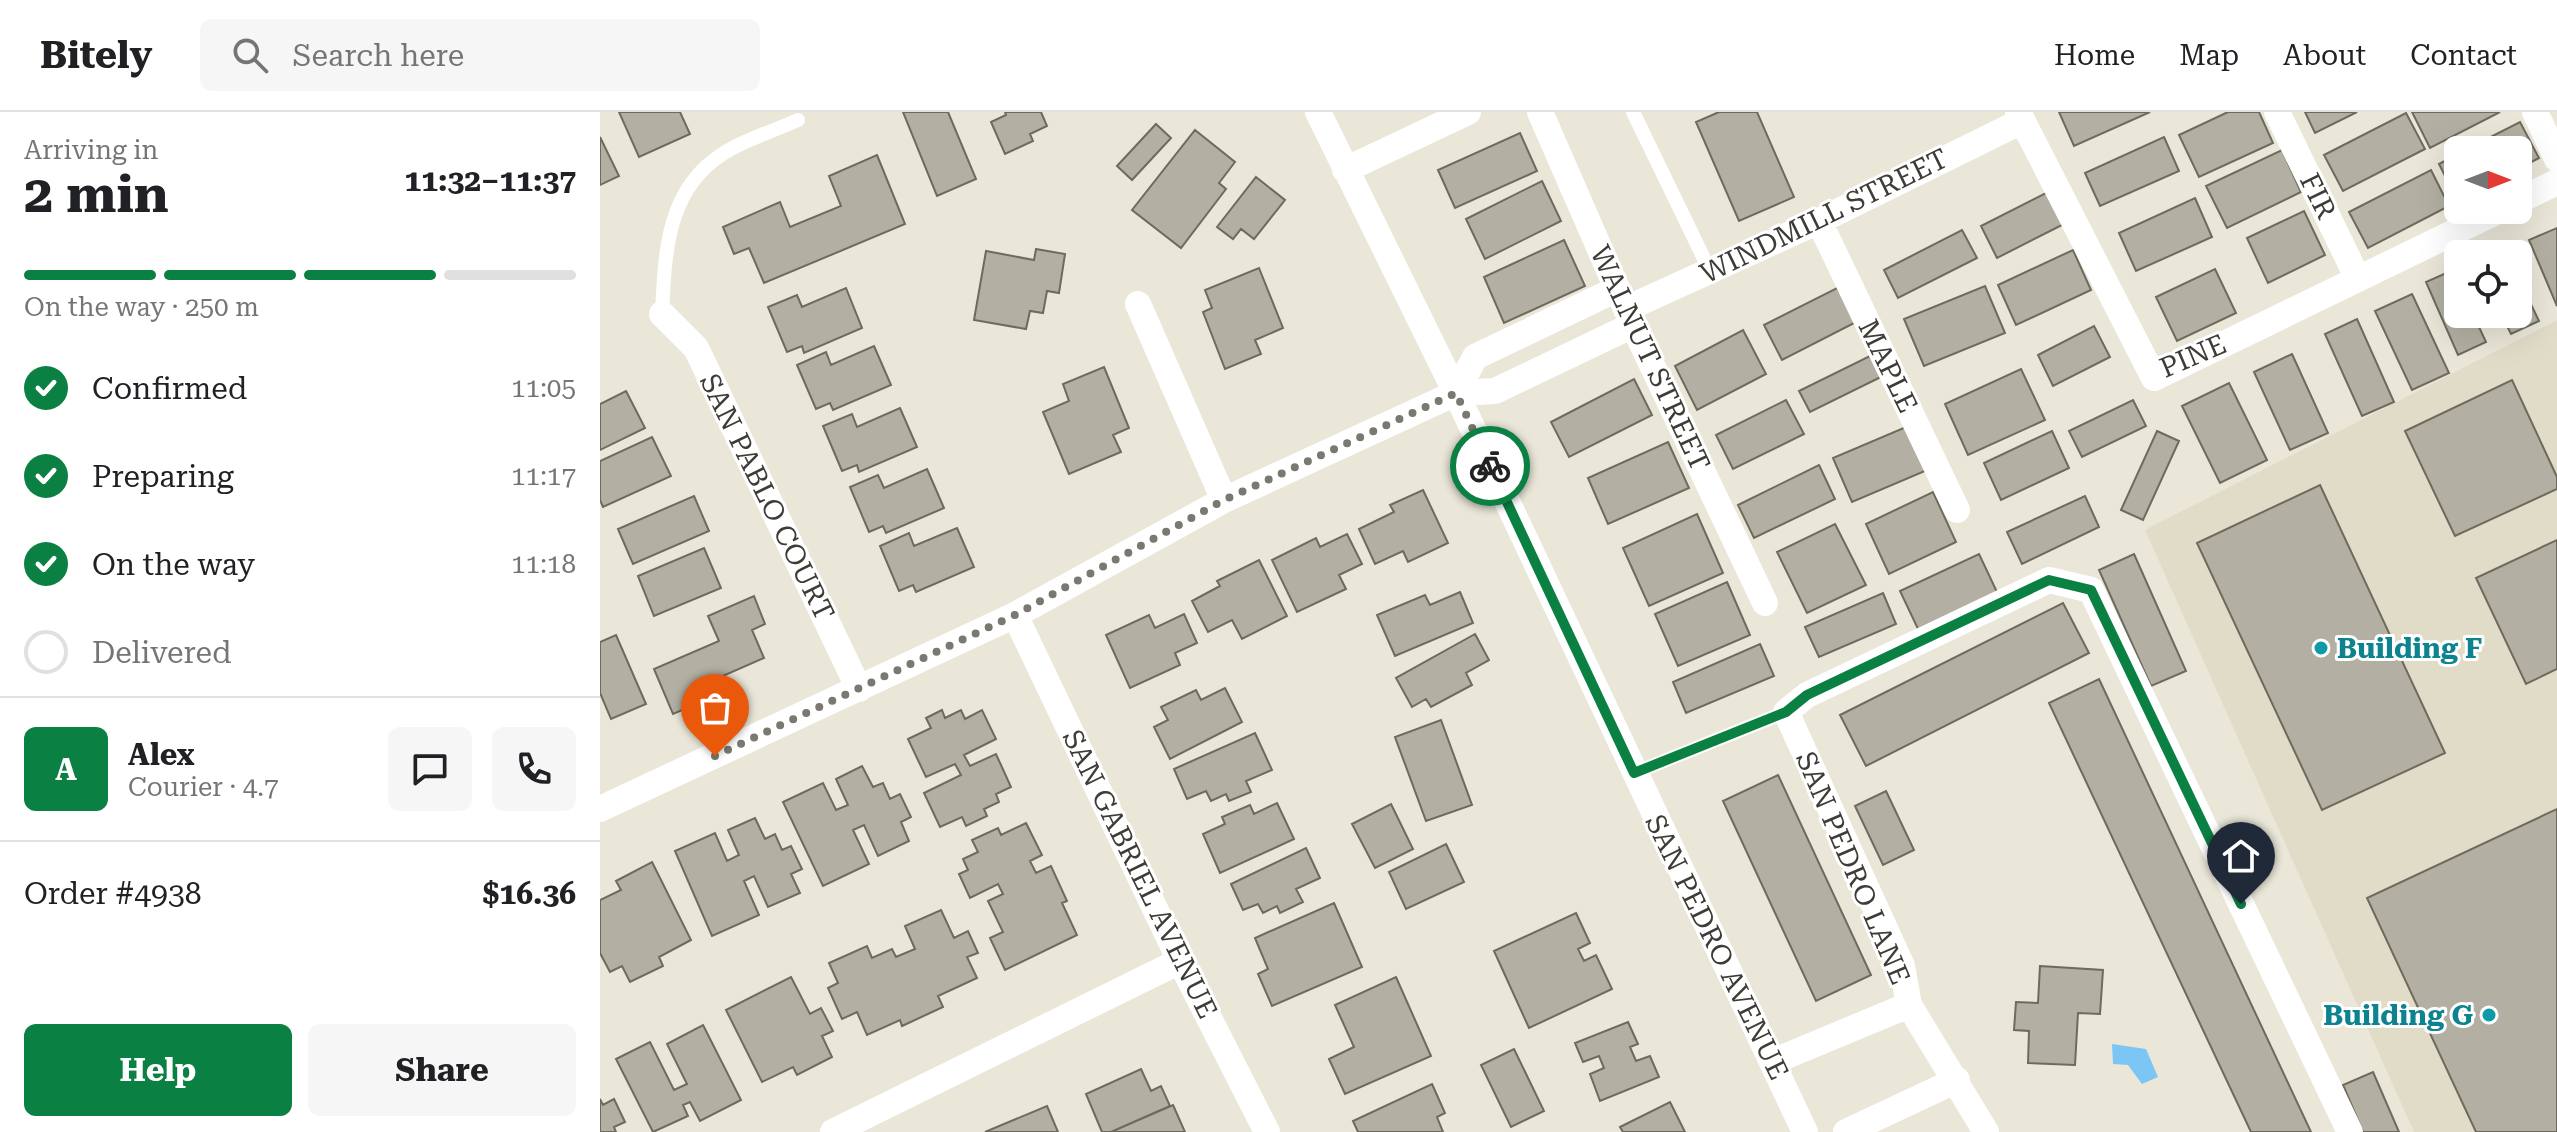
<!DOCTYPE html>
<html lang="en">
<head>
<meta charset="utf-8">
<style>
  :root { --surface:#fff; --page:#f6f6f6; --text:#202124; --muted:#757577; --line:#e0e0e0; --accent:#0b8043 }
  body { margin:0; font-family:"Roboto Serif",serif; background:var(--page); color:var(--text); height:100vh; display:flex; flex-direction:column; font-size:30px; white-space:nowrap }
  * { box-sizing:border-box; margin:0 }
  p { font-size:26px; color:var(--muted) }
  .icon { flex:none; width:44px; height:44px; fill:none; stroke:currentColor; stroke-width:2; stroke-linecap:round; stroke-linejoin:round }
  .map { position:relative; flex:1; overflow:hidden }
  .drawer { display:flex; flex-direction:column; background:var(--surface); width:600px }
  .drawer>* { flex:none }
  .needle { width:52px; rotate:90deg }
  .tools { position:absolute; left:1844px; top:24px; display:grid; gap:16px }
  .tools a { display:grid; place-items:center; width:88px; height:88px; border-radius:12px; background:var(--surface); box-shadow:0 8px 32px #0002; font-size:40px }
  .pin { position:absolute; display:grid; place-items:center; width:68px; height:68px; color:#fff; margin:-82px -34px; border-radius:50% 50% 50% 0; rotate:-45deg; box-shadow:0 0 8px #0007 }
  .pin .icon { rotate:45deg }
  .courier { position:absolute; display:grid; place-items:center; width:80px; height:80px; margin:-40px; border:6px solid #0b8043; border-radius:50%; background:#fff; color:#222; box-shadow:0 2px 10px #0007 }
  .headline em { font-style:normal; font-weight:700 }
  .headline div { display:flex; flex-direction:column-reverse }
  .headline { display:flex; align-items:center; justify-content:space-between; height:136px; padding:0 24px }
  h1 { font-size:52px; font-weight:700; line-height:60px }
  .bar { display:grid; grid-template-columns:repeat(4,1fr); gap:12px 8px; align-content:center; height:96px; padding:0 24px }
  .bar i { height:10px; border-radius:6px; background:var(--line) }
  .bar .active { background:var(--accent) }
  .bar p { grid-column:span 4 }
  .line { display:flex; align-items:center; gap:20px; padding:0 24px; border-top:2px solid var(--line) }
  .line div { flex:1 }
  .round { display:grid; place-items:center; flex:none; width:84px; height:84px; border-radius:12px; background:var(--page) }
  ol { padding:0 24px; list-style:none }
  li { display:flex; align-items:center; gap:24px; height:88px }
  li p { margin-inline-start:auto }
  li .icon { padding:8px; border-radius:50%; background:var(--accent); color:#fff; stroke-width:4 }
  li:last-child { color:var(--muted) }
  li i { width:44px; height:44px; border:4px solid var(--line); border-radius:50% }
  .primary-button { display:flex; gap:16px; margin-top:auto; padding:16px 24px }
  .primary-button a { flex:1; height:92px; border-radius:12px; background:var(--accent); color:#fff; font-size:32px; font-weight:700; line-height:92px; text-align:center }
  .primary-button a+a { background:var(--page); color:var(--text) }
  header { display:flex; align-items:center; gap:48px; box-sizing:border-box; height:112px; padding:0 40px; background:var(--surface); border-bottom:2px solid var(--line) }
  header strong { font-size:38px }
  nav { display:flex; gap:44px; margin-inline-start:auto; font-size:28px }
  .search { width:560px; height:72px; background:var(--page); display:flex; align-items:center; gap:20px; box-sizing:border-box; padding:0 28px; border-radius:12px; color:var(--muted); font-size:30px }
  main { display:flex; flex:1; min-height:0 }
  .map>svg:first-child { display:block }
  .built { fill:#e1dcc7 }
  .water { fill:#7cc6f5 }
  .building { fill:#b3b0a3; stroke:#6d6a5e; stroke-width:2 }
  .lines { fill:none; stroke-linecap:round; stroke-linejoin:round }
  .service { stroke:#fff; stroke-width:14 }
  .minor { stroke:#fff; stroke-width:26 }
  .done { stroke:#7a7870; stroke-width:8; stroke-dasharray:0 14.4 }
  .route { stroke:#0b8043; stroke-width:10 }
  .culture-dot { fill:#0f9aa8; stroke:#fff; stroke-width:3 }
  .labels { text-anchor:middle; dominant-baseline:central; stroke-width:6; stroke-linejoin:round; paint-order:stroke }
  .street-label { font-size:28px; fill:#3e3c37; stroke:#fff }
  .culture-label { font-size:28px; font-weight:bold; fill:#0d838f; stroke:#fff; text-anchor:start }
</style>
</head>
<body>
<header>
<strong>Bitely</strong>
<div class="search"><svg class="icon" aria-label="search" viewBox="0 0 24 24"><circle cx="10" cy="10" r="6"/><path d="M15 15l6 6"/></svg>Search here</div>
<nav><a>Home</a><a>Map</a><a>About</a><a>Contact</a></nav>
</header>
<main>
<section class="drawer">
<div class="headline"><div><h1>2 min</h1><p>Arriving in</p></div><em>11:32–11:37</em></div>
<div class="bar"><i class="active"></i><i class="active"></i><i class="active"></i><i></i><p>On the way · 250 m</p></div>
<ol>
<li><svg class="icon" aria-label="check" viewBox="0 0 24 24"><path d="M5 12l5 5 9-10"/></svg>Confirmed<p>11:05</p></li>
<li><svg class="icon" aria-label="check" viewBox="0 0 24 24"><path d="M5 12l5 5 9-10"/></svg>Preparing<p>11:17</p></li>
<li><svg class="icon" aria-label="check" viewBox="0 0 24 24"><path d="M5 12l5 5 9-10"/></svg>On the way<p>11:18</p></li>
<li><i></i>Delivered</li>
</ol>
<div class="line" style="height:144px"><b class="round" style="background:var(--accent);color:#fff">A</b><div><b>Alex</b><p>Courier · 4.7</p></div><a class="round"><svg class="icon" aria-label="chat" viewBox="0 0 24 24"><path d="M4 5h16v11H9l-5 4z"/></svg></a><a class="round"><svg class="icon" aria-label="phone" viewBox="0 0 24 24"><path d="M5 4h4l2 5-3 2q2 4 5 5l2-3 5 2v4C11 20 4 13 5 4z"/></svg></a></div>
<div class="line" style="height:104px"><div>Order #4938</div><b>$16.36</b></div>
<div class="primary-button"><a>Help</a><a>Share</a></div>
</section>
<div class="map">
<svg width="1957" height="1020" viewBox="0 0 1957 1020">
  <rect width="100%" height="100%" fill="#eae7d9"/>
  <path class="built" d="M1957,208V1020H1814L1545,418Z"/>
  <path class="water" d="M1512,932L1546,937L1558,965L1542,972L1528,953L1513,952Z"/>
  <path class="building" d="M19,0H80L90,22L39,45Z
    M303,0H348L376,67L337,84Z
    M405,0H441L447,14L430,22L433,29L405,42L391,10L406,3Z
    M1119,0H1157L1194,85L1139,109L1096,10Z
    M1459,0H1550L1474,34Z
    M1628,0H1659L1673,31L1599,65L1579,23Z
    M1705,0H1757L1715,21Z
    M1812,0H1900L1830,36Z
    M1806,1L1825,37L1743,79L1724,43Z
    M1920,10L1939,46L1918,57V38H1865Z
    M556,12L571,26L532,68L517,54Z
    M595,18L635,50L619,71L626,77L581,136L532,98Z
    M920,21L937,59L855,96L838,58Z
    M0,25L19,64L0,73Z
    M1564,25L1579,59L1500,94L1485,61Z
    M1682,38L1701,80L1627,116L1606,74Z
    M1858,42V87L1857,88L1839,52Z
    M277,43L305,112L164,171L149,136L134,142L123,115L180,90L190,115L241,94L229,64Z
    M1831,58L1849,94L1768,136L1749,100Z
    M656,65L685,88L654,127L641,117L633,127L617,115Z
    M942,69L961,109L885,147L866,107Z
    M1448,80L1464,112L1397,146L1381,114Z
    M1595,86L1612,125L1536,159L1519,121Z
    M1704,99L1725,143L1668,171L1647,126Z
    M1957,116V194L1929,128Z
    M1362,118L1377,146L1298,186L1284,158Z
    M964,128L985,174L904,211L884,165Z
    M436,137L465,142L459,181L447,179L443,201L430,199L426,217L374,208L386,139L434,148Z
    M1473,138L1491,178L1416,213L1398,173Z
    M659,156L683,216L655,228L661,242L625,257L603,200L612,196L605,178Z
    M1615,157L1636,201L1577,229L1556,185Z
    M1853,158L1858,170V202H1873L1886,230L1858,243L1826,170Z
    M1918,165L1939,209L1911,222L1901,202H1918Z
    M1247,171L1264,206L1182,248L1164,213Z
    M1385,174L1405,221L1324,254L1304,207Z
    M246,176L262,216L204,241L202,234L187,240L168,195L197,183L202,195Z
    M1812,182L1849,261L1812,278L1775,199Z
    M1757,207L1794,290L1762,304L1725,222Z
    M1494,214L1510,245L1453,274L1438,243Z
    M1143,218L1166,262L1097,298L1075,254Z
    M274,234L291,273L233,298L230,291L216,297L197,253L226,240L231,253Z
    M1278,240L1289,261L1210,300L1199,279Z
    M1692,242L1728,321L1690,338L1654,260Z
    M504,255L529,316L513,323L521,340L469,362L443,300L469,289L463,272Z
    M1421,257L1445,308L1368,343L1345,292Z
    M1034,267L1052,303L969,345L951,310Z
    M1912,268L1957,365V377L1855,424L1805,319Z
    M1629,271L1667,348L1620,371L1582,294Z
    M26,279L45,316L0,338V292Z
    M1186,288L1204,322L1133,357L1116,323Z
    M1533,288L1546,314L1482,345L1469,319Z
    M300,296L317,335L259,360L257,353L242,359L223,314L252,302L257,315Z
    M1313,312L1332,356L1252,390L1233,346Z
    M1452,319L1469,356L1401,388L1384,351Z
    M1557,319L1579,329L1543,408L1521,398Z
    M52,325L71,364L3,395L0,388V349Z
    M1068,330L1089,376L1008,412L988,366Z
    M1219,353L1235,387L1154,426L1138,393Z
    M327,357L344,396L286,421L283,414L269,420L250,375L278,363L284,376Z
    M1720,373L1845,641L1722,698L1597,431Z
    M823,378L848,431L808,450L803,439L775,452L759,417L794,400L790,393Z
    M1333,380L1356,430L1289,462L1266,412Z
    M94,384L109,419L33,452L18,417Z
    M1485,384L1499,415L1422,452L1407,420Z
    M1097,402L1123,461L1049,494L1023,436Z
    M1235,412L1266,473L1207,501L1177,440Z
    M357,416L374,455L316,480L313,473L299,479L280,434L309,421L314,434Z
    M747,422L762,452L739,463L746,477L697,500L672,448L716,426L720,435Z
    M1957,428V557L1926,572L1876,466Z
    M104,436L121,476L54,504L38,464Z
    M1379,442L1397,480L1318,517L1300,479Z
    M1534,442L1586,559L1551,574L1499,458Z
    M659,448L687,504L642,527L632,508L608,520L592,489L620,474L617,469Z
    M1127,470L1150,523L1078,554L1055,502Z
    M860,480L873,511L795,544L777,503L825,483L830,493Z
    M1283,481L1296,512L1219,545L1205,515Z
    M154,484L165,512L152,518L164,546L109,570L115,584L73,602L54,557L119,529L108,504Z
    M1463,491L1489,541L1266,654L1240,603Z
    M584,502L597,531L575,541L580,553L530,576L506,523L549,503L555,516Z
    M875,522L889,548L866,561L872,573L831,595L826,587L812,595L796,566Z
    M16,523L46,592L11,607L0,581V530Z
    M1160,532L1174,564L1086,601L1073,570Z
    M1499,567L1711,1020H1651L1449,591Z
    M625,576L642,610L570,647L554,615L568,608L561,595L596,578L601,588Z
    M342,598L345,606L361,598L365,607L382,598L396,627L364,643L370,654L396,642L411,675L396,682L399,690L384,697L387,704L366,714L362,705L340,715L324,681L361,663L355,652L326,665L308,627L331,616L326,606Z
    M841,608L872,693L826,709L795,625Z
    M655,621L672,658L646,669L651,680L629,689L626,682L611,689L606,679L587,687L574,657Z
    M262,654L273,675L283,671L290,687L300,682L311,705L301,710L309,729L278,744L264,713L253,718L269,752L223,774L183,690L223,671L236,698L248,693L236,667Z
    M1178,663L1271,863L1216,889L1123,689Z
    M1286,679L1314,738L1283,753L1255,694Z
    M677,691L694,727L620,761L603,722L625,712L622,705L650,693L654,702Z
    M791,692L813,737L775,756L752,712Z
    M1957,697V1020H1876L1767,786Z
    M155,706L165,727L175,722L182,738L191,734L202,757L191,762L200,781L168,795L154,764L144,769L159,803L112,824L75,739L115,721L127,749L139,743L128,718Z
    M426,711L442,743L430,749L436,761L451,754L467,789L462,791L477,823L405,858L390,826L403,820L388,789L403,782L398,772L370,786L359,762L368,758L363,747L378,740L372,728L398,716L401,723Z
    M846,732L864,770L806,797L789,760Z
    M706,736L720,766L696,777L703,790L680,801L677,794L663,801L658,792L643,798L631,772Z
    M52,750L91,828L59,845L63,854L30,870L22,854L10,860L0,841V788L21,778L16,769Z
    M734,791L762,855L672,894L658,862L668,857L655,826Z
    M341,798L354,826L368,819L378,841L367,845L377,866L338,884L343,895L302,914L300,908L267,923L257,900L242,907L228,876L238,871L229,851L267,834L272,846L292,837L296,845L315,837L305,814Z
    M976,801L990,831L978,837L984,849L996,843L1012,877L929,916L894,839Z
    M1440,854L1503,858L1500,902L1478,901L1475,953L1428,951L1429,919L1414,918L1416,890L1438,891Z
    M191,865L210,902L221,896L233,919L222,924L232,945L197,963L193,955L162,970L126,898Z
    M796,865L831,944L745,982L729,947L754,935L735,893Z
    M1028,910L1038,932L1030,935L1036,949L1050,944L1059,965L1000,989L990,962L1004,956L999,944L983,950L975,931Z
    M103,913L141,988L100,1009L90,990L83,993L88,1004L53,1020L16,947L50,930L74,978L87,972L67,932Z
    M914,937L944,999L911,1015L881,953Z
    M541,957L551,979L561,974L570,994L511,1020H502L486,982Z
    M1773,960L1799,1020H1763L1743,973Z
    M832,972L845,1001L837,1005L843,1020H758L753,1009Z
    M0,987L3,993L14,987L25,1010L14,1015L16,1020H0Z
    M1070,990L1085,1020H1023L1020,1015Z
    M573,993L585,1020H511Z
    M447,994L458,1020H385Z"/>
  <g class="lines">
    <path class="service" d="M1033,0L1110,159
      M62,202C65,141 66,77 124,41C146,27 174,19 198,8
      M1034,661L1186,600"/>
    <path class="minor" d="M718,0L856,281L1205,1020
      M940,0L1033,213L1165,491
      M1418,0L1554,266L1900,98
      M1677,0L1758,167
      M1935,0L1957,47
      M745,58L868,0
      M1918,89L1957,70
      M1219,109L1357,398
      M538,192L624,388
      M1026,197L1219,109L1422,9
      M62,202L96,236L259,577
      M856,281L875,245L1017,177
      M415,503L580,849L667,1020
      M0,697L415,503L624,388L856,281L895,279L1033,213
      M1172,950L1309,893
      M233,1020L580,849
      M1246,1020L1357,968
      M1386,1020L1309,893L1302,854L1186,600L1207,583L1449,468L1491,478L1750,1020"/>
  </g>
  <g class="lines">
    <path class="done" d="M115,644L415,503L624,388L856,281L890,354"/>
    <path class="route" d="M890,354L1034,661L1186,600L1207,583L1449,468L1491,478L1641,792"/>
  </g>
  <g class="culture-dot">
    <circle cx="1721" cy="536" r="8"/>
    <circle cx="1889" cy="903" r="8"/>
  </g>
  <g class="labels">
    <g class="street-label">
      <text transform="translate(1718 84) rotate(64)">FIR</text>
      <text transform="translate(1224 104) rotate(-26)">WINDMILL STREET</text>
      <text transform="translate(1593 244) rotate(-23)">PINE</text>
      <text transform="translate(1050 246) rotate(65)">WALNUT STREET</text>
      <text transform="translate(1288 254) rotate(64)">MAPLE</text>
      <text transform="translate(167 385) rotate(64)">SAN PABLO COURT</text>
      <text transform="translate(1253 756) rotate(67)">SAN PEDRO LANE</text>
      <text transform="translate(540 762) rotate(64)">SAN GABRIEL AVENUE</text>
      <text transform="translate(1117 835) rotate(64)">SAN PEDRO AVENUE</text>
    </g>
    <g class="culture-label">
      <text x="1737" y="536">Building F</text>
      <text x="1873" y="903" text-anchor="end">Building G</text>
    </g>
  </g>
</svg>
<div class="tools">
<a><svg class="needle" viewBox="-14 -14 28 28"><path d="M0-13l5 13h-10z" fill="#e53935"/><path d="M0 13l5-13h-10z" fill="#757577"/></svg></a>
<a><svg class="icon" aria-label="locate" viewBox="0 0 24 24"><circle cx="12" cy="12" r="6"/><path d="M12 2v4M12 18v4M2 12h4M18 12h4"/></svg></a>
</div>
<div class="pin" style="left:115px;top:644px;background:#ea580c"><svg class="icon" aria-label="bag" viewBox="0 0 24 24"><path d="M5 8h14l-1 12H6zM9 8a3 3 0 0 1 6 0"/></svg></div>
<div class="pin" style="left:1641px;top:792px;background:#1f2937"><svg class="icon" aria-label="home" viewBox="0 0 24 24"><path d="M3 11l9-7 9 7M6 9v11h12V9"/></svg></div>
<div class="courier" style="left:890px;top:354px"><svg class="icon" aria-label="bike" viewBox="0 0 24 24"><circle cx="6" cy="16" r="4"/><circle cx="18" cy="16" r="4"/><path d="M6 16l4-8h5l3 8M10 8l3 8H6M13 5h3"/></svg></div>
</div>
</main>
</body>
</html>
